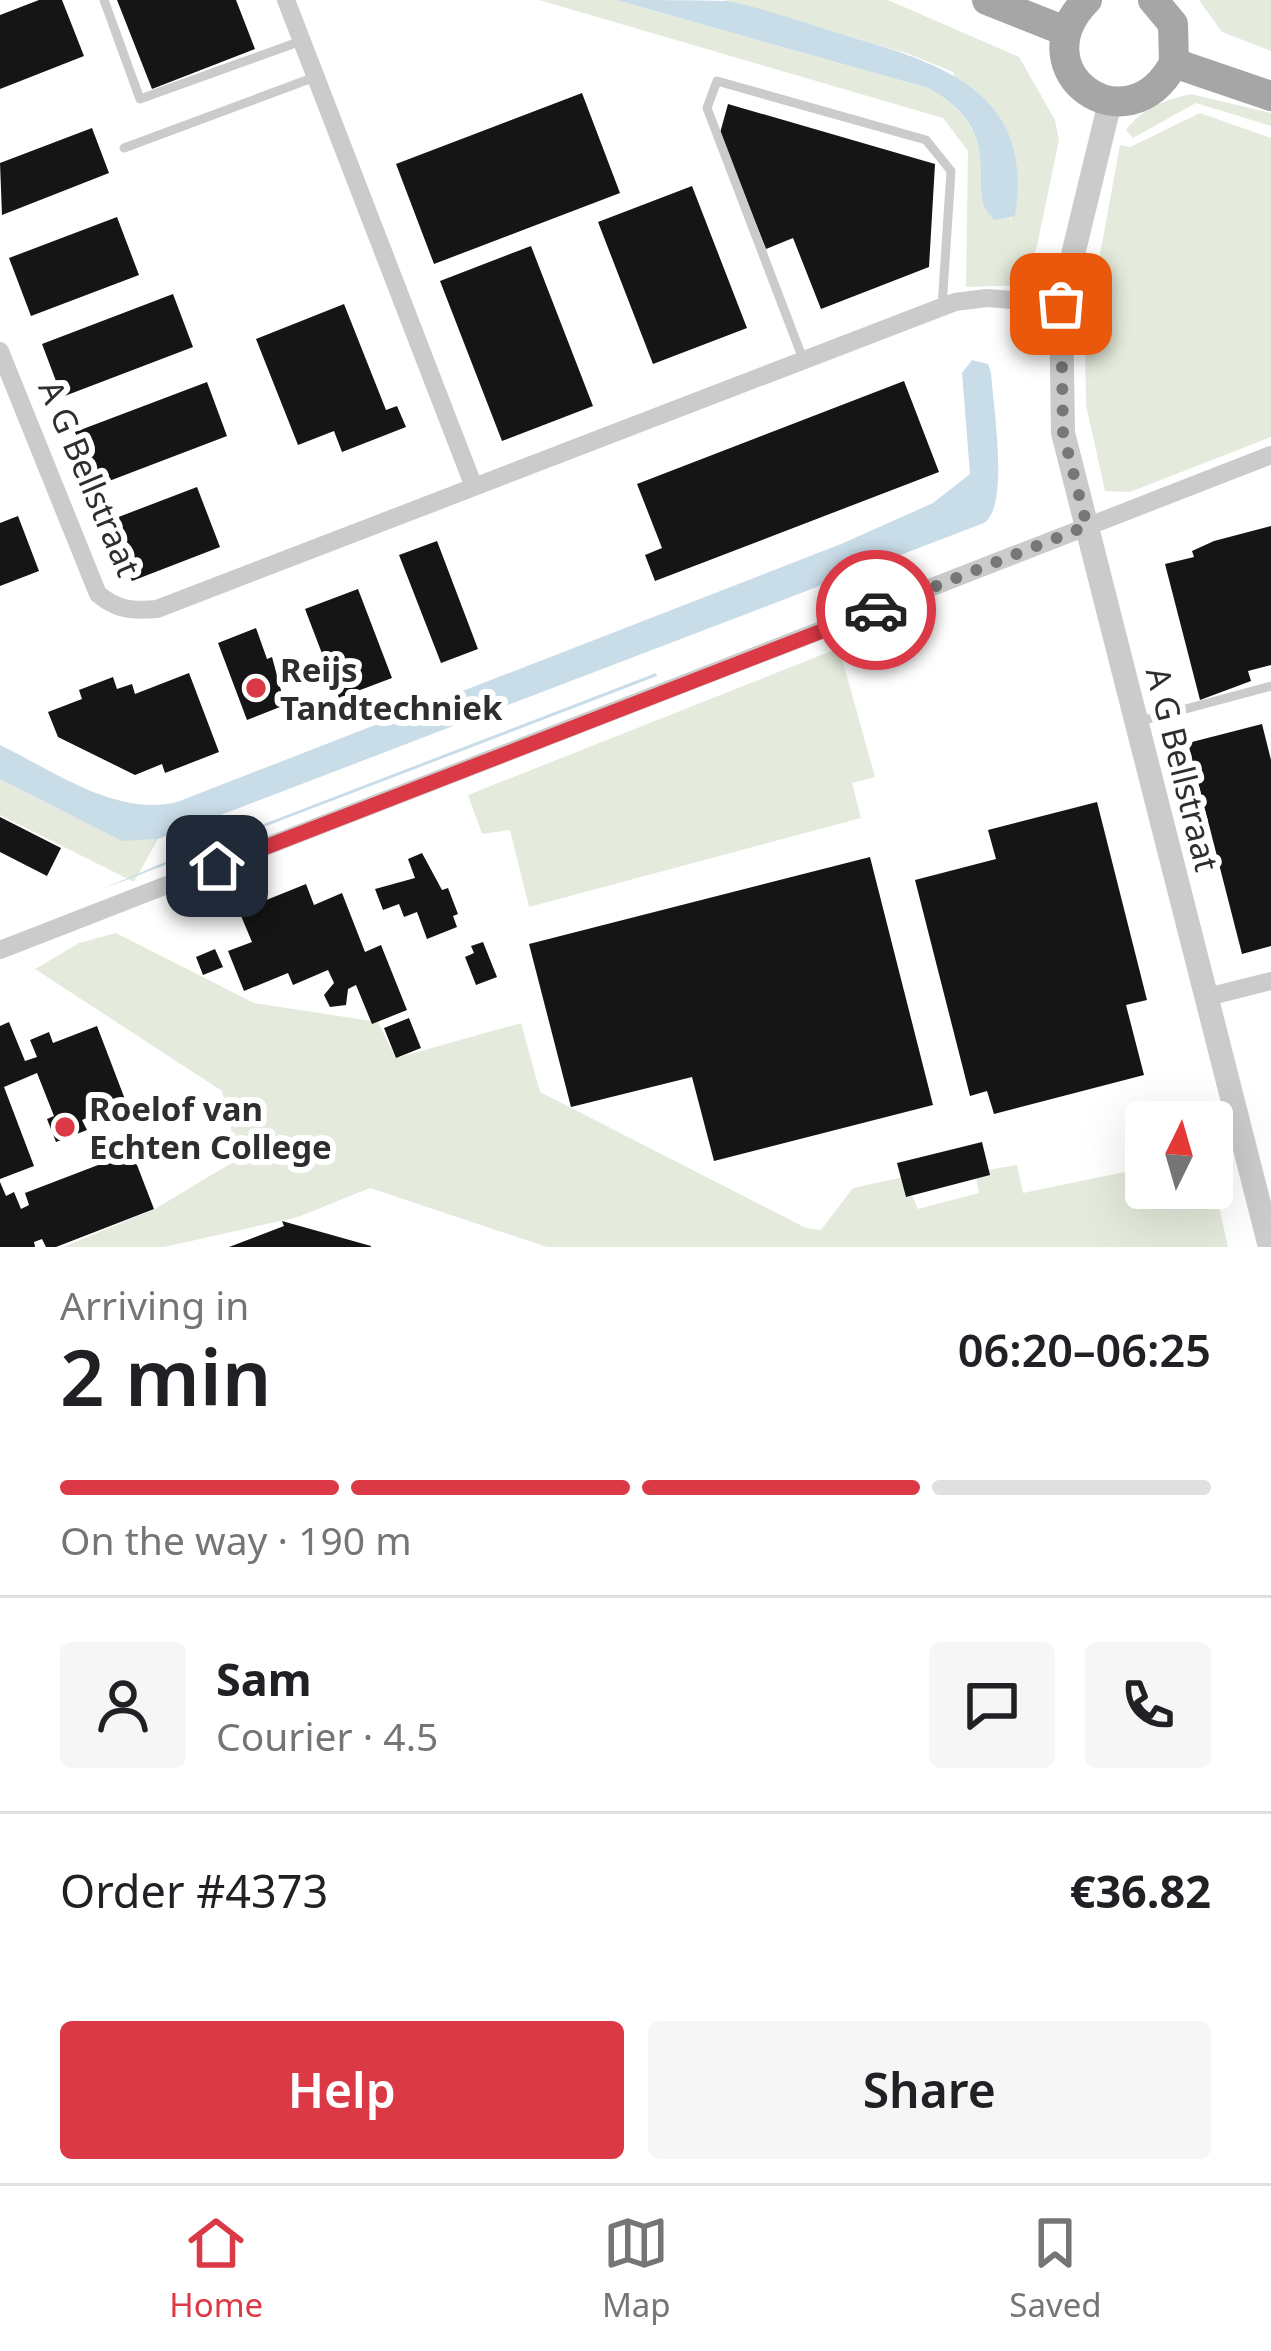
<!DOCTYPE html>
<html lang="en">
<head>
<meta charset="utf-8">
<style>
  :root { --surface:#fff; --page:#f6f6f6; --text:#202124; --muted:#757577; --line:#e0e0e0; --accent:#db3945 }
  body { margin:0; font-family:"Noto Sans",sans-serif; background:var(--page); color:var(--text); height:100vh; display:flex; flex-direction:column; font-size:45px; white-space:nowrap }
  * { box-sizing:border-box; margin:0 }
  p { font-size:39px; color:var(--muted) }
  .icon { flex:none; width:66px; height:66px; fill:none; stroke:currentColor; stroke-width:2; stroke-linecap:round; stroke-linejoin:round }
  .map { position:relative; height:1247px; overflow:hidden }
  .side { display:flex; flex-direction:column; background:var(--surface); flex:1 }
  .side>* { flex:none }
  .needle { width:78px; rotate:5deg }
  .fabs { position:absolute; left:1125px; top:1101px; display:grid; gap:24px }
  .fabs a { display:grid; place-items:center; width:108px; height:108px; border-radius:12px; background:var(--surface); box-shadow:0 12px 48px #0002; font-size:60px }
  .pin { position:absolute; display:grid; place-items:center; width:102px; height:102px; color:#fff; margin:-51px; border-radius:24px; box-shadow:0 6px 18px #0006 }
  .courier { position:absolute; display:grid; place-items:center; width:120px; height:120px; margin:-60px; border:9px solid #db3945; border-radius:50%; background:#fff; color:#222; box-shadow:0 3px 15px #0007 }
  .summary em { font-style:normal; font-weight:600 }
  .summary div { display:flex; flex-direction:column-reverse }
  .summary { display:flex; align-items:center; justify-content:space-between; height:204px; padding:0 60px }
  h1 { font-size:78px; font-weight:600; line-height:90px }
  .bar { display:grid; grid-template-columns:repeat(4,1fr); gap:18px 12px; align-content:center; height:144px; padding:0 60px }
  .bar i { height:15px; border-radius:9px; background:var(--line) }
  .bar .active { background:var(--accent) }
  .bar p { grid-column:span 4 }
  .line { display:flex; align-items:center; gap:30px; padding:0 60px; border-top:3px solid var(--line) }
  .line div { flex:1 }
  .round { display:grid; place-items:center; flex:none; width:126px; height:126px; border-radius:12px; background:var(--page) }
  .primary-button { display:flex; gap:24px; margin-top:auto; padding:24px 60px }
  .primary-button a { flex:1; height:138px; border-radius:12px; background:var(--accent); color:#fff; font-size:48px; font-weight:600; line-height:138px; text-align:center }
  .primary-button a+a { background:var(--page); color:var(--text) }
  .menu { display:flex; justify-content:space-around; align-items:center; height:168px; border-top:3px solid var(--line); background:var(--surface); font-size:33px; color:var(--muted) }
  .menu a { display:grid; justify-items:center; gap:6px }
  .menu .active { color:var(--accent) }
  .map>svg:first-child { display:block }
  .green { fill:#e4ebdc }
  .water { fill:#c9dde9 }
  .building { fill:#151515 }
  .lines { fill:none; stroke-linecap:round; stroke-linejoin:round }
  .service { stroke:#cbcbcb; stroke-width:9 }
  .minor { stroke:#cbcbcb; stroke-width:18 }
  .tertiary { stroke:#cbcbcb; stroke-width:24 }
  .primary { stroke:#a6a6a6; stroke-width:30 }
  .done { stroke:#777; stroke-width:12; stroke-dasharray:0 21.6 }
  .route { stroke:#db3945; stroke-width:15 }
  .poi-dot { fill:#db3945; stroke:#fff; stroke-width:4.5 }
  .labels { text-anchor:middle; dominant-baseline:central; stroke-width:12; stroke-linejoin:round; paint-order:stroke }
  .street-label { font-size:33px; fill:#2e2e2e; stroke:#fff }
  .poi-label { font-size:33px; font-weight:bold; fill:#2e2e2e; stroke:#fff; text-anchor:start }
</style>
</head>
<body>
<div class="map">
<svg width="1271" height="1247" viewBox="0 0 1271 1247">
  <rect width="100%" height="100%" fill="#fff"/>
  <path class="green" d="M539,0H616L928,88C968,110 986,140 981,185L1012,220L953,72L909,54L724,0H888L1019,57L1055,120L1059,140L1037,246L1022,285L966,287L968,151L943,118Z
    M1199,0H1271V51L1222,32Z
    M1191,94L1271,113V126L1196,103L1133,138L1126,130C1142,108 1165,100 1191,94Z
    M1200,113L1271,138V437L1130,492L1105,491L1086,405L1085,336L1120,145L1130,147Z
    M839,648L875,777L852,783L861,818L529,907L510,830L482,834L468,795Z
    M0,779L122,840L158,839L134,882L0,815Z
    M116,933L254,1003L378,1022L396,1058L521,1023L540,1092L806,1228L821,1230L853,1188L904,1177L918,1209L979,1193L975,1172L1017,1165L1023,1193L1134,1170L1135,1150L1146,1139V1188H1212V1175L1228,1247H547L370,1188L298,1217L164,1247H63L155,1209L238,1159L222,1091L35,969L79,943Z"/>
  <path class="water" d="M616,0C651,0 692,0 727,1C768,9 810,25 851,37C947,65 1035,95 1015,216L995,220C960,193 1014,135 928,88Z
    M972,360L988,364L991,373C993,404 1010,507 984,523L158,839L122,841L0,779V745C54,771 116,817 177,802L841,544L933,503L970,474L962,373Z
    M656,673L657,676L100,890L165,862Z"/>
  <path class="building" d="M39,0H62L84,56L0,89V15Z
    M117,0H236L255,49L152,89Z
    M582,93L620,193L434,264L396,164Z
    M728,104L935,164L929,267L821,309L793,238L766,249L720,133Z
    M92,128L109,173L2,215L0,163Z
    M692,186L747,328L653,364L598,222Z
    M117,217L139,275L31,316L9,258Z
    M531,246L593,406L502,441L440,281Z
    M173,294L193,347L62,397L42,344Z
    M344,304L386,410L397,406L406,427L342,452L334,431L298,445L256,339Z
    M904,381L939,472L655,581L645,555L662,548L637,484Z
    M207,382L227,436L96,486L75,432Z
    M197,487L220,547L132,581L108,521Z
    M18,516L39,571L0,586V523Z
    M1271,526V665L1248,671L1251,681L1200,700L1165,564L1194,557L1192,551L1214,541Z
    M437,541L478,649L441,663L399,555Z
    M358,589L392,678L339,698L305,609Z
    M256,628L267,659L272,657L285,705L247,720L218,643Z
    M189,673L219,752L165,773L162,764L135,775L58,737L48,712L82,699L79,690L113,677L117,689L132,684L135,694Z
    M1262,724L1271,760V946L1242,954L1188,743Z
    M1097,802L1147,1000L1126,1005L1144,1075L994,1114L987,1091L970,1096L915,880L996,859L988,830Z
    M0,817L61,848L47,876L0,852Z
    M422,853L442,890L448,888L458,914L453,916L457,927L427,939L417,912L404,917L399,904L383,910L375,889L415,878L408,859Z
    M870,857L933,1105L714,1161L692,1077L571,1107L529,944Z
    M306,884L314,905L342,893L365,952L381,945L407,1010L372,1024L356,985L348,989L346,1005L330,1007L324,995L334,983L328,970L293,985L288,973L244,991L228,951L252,942L239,911Z
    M483,942L497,977L476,985L465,957L474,953L471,946Z
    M215,949L223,967L203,975L196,957Z
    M409,1018L421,1048L396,1058L384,1028Z
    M9,1022L25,1061L37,1057L30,1040L49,1032L53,1043L97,1026L126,1102L82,1120L87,1130L56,1142L47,1119L54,1116L37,1073L4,1087L34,1166L0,1179V1026Z
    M982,1142L990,1175L906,1197L897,1163Z
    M132,1152L154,1209L56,1247H46L42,1239L34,1242L35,1247H0V1182L6,1196L14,1192L21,1209L29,1205L25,1193Z
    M282,1221L371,1246V1247H229L284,1226Z"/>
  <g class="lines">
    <path class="service" d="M104,0L140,99L301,41
      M124,148L315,77
      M803,359L707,108L717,81L926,140L951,171L942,307
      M1137,722L1271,686"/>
    <path class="minor" d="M286,0L474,487
      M0,351L98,594C117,610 132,611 157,609L955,302L987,298L1061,304
      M0,950L1271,455
      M1207,997L1271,981"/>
    <path class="tertiary" d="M1110,102L1061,304L1063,433L1270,1247"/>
    <path class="primary" d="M987,0L1065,31
      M1087,0C1017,70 1127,151 1174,63L1173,24L1153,0
      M1174,63L1271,96"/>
  </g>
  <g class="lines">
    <path class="done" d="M876,610L1087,526L1063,433L1061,304"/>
    <path class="route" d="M217,866L876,610"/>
  </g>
  <g class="poi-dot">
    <circle cx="256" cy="688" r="12"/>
    <circle cx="65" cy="1127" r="12"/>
  </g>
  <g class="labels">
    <g class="street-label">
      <text transform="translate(90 478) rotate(67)">A G Bellstraat</text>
      <text transform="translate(1183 769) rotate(76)">A G Bellstraat</text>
    </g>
    <g class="poi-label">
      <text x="280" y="669">Reijs<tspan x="280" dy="38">Tandtechniek</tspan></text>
      <text x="89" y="1108">Roelof van<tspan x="89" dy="38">Echten College</tspan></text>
    </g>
  </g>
</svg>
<div class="fabs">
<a><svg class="needle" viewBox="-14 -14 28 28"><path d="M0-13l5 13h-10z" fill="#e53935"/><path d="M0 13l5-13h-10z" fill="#757577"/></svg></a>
</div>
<div class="pin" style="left:1061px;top:304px;background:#ea580c"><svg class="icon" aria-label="bag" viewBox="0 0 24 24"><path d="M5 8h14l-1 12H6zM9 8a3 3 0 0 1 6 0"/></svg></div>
<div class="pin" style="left:217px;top:866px;background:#1f2937"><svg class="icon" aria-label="home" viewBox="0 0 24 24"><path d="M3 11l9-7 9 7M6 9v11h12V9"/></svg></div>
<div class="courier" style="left:876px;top:610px"><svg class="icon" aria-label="car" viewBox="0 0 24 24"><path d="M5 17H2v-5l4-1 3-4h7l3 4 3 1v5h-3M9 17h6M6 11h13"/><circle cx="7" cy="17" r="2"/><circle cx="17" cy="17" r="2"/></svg></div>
</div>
<section class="side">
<div class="summary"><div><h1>2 min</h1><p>Arriving in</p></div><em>06:20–06:25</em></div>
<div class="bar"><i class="active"></i><i class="active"></i><i class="active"></i><i></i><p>On the way · 190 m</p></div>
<div class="line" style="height:216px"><a class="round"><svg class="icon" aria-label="person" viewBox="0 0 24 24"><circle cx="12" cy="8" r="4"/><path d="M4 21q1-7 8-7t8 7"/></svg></a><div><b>Sam</b><p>Courier · 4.5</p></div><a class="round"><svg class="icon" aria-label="chat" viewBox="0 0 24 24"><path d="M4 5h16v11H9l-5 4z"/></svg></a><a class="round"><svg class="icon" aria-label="phone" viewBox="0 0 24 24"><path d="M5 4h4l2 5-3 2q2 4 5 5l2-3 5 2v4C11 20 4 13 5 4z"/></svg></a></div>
<div class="line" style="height:156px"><div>Order #4373</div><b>€36.82</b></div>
<div class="primary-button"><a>Help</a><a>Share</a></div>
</section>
<nav class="menu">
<a class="active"><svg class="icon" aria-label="home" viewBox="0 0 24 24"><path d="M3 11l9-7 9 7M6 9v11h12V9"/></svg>Home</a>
<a><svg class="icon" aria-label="map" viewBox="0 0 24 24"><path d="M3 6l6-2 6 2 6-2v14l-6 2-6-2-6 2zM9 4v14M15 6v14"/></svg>Map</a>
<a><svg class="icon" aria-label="saved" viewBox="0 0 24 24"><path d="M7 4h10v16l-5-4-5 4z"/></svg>Saved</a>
</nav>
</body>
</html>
